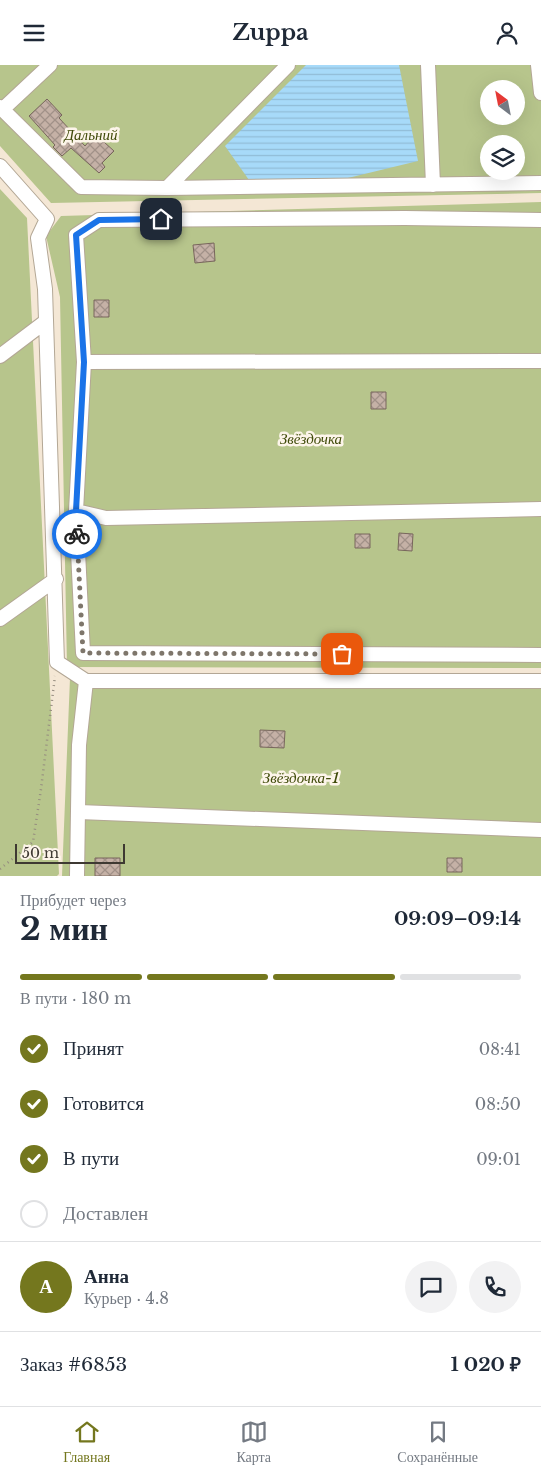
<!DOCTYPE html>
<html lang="ru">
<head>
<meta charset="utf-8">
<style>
  :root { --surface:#fff; --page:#f2f2f3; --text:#1f2937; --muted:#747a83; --line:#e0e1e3; --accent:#74771e }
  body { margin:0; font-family:"Libre Baskerville",serif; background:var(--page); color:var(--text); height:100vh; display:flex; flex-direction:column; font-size:19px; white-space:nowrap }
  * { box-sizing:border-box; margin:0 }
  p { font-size:16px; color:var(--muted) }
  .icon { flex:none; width:28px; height:28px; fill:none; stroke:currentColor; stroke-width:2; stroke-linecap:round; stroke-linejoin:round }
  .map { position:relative; height:811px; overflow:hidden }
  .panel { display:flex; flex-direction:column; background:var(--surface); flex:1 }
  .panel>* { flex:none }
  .needle { width:32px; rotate:328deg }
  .fabs { position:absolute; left:480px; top:15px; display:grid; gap:10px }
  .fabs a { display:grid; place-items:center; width:45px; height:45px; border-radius:50%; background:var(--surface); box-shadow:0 5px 20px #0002; font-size:25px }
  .scale { position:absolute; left:15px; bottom:12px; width:110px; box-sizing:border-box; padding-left:5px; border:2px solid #3e3932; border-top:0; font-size:14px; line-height:18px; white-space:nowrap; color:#3e3932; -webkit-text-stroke:4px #fdf5ea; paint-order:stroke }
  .pin { position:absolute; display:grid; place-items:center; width:42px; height:42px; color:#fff; margin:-21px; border-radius:10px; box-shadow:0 2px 8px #0006 }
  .courier { position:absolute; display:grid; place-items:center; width:50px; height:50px; margin:-25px; border:4px solid #1a73e8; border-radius:50%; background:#fff; color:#222; box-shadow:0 1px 6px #0007 }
  .overview em { font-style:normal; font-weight:700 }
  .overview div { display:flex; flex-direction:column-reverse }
  .overview { display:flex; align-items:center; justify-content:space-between; height:85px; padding:0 20px }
  h1 { font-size:32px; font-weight:700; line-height:38px }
  .bar { display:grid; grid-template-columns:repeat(4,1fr); gap:8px 5px; align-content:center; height:60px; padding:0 20px }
  .bar i { height:6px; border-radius:4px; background:var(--line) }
  .bar .active { background:var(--accent) }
  .bar p { grid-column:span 4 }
  .line { display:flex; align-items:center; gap:12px; padding:0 20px; border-top:1px solid var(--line) }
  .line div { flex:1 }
  .round { display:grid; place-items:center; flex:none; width:52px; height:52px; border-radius:26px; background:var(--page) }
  ol { padding:0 20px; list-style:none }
  li { display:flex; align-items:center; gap:15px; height:55px }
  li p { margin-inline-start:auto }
  li .icon { padding:5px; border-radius:50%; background:var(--accent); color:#fff; stroke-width:4 }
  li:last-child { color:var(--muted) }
  li i { width:28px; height:28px; border:2px solid var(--line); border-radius:50% }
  header { display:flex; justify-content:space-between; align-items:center; height:65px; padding:0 20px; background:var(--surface); font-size:22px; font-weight:700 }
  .menu { display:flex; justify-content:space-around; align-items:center; height:70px; border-top:1px solid var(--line); background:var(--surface); font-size:14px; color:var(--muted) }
  .menu a { display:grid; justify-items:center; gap:2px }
  .menu .active { color:var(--accent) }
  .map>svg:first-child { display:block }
  .garden { fill:#b7c58c; fill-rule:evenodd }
  .water { fill:url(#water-rules) }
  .building { fill:url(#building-cross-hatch); stroke:#78665c }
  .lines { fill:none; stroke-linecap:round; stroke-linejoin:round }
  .minor-casing { stroke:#b3a795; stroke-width:16 }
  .path { stroke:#958c7f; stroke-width:2.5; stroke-dasharray:1 4; stroke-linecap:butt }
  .minor { stroke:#fff; stroke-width:14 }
  .done { stroke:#7e766b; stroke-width:5; stroke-dasharray:0 9 }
  .route { stroke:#1a73e8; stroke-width:6 }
  .labels { text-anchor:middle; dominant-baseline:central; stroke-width:5; stroke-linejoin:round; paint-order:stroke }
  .park-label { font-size:15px; font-style:italic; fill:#404b0a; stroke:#fdf5ea }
</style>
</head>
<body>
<header><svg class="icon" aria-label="menu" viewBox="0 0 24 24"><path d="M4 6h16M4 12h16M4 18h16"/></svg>Zuppa<svg class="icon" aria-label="person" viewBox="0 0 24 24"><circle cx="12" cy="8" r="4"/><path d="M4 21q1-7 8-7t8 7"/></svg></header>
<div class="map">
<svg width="541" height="811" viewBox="0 0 541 811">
  <defs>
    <pattern id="water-rules" width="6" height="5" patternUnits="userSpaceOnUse" patternTransform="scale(1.25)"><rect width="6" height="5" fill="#a7daf9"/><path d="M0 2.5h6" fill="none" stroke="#91bcd6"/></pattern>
    <pattern id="building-cross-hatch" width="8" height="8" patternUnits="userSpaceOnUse" patternTransform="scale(1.25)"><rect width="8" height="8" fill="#c5b1a6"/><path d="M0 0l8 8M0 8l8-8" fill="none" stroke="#a19188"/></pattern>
  </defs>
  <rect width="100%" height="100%" fill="#f4e7d5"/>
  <path class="garden" d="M0,0H541V128L51,138L0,81ZM489,24H516V51H489ZM489,79H516V106H489Z
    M0,124L27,153L59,809L57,811H0Z
    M541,137V603L67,602L60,232L46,171L61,151Z
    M70,613L541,615V811H62Z"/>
  <path class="water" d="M306,0H399L418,96L319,120L249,115L225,81Z"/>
  <path class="building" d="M47,34L62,50L59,53L85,81L95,69L114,86L102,98L105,102L99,108L71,83L62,91L53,82L55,80L29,51Z
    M214,178L215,196L195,198L193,180Z
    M94,235H109V252H94Z
    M371,327H386V344H371Z
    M399,468L413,469L412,486L398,485Z
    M355,469H370V483H355Z
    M260,665L285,666L284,683L260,682Z
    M95,793H120V811H95Z
    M447,793H462V807H447Z"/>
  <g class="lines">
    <defs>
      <path id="minor" d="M428,0L433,120
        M538,0L541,28
        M0,42L81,122L167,123L541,118
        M3,44L50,0
        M0,101L47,154L38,173L45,224L57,597L86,616H541
        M167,123L288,0
        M541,155L405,153L99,155L76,170L84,297L76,446L83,588L541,590
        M0,291L45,257
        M84,297L541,296
        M76,446L106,453L541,444
        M0,554L56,514
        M79,747L541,765
        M77,811L79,680L86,616"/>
    </defs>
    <use href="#minor" class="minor-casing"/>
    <path class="path" d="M0,804L33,777L41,724L55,611"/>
    <use href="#minor" class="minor"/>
  </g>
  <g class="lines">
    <path class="done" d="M77,469L83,588L342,589"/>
    <path class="route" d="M77,469L76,446L84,297L76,170L99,155L161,154"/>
  </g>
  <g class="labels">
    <g class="park-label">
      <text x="91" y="69">Дальний</text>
      <text x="311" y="373">Звёздочка</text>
      <text x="301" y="712">Звёздочка-1</text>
    </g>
  </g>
</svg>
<div class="fabs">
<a><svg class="needle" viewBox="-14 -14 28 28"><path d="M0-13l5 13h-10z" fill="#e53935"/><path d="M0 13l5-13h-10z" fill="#747a83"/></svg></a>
<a><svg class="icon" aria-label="layers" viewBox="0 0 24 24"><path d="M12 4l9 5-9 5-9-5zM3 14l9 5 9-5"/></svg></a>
</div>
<div class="scale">50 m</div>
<div class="pin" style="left:342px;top:589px;background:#ea580c"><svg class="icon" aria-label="bag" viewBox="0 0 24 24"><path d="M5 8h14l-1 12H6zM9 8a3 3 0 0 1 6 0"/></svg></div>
<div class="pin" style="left:161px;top:154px;background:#1f2937"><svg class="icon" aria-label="home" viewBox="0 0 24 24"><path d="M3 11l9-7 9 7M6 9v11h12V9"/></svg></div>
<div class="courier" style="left:77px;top:469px"><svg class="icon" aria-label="bike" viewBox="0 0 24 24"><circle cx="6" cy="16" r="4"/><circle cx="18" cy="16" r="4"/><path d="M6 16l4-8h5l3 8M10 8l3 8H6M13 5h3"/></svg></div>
</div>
<section class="panel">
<div class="overview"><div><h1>2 мин</h1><p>Прибудет через</p></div><em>09:09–09:14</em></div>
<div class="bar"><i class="active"></i><i class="active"></i><i class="active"></i><i></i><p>В пути · 180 m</p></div>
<ol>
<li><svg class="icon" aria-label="check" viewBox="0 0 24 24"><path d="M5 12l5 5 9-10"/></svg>Принят<p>08:41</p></li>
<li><svg class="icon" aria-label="check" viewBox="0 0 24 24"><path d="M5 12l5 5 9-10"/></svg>Готовится<p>08:50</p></li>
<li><svg class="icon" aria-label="check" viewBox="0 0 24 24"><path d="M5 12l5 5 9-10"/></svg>В пути<p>09:01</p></li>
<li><i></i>Доставлен</li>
</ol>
<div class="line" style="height:90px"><b class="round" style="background:var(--accent);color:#fff">А</b><div><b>Анна</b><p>Курьер · 4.8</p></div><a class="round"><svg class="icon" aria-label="chat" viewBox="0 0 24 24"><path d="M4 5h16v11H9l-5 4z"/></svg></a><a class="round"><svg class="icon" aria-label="phone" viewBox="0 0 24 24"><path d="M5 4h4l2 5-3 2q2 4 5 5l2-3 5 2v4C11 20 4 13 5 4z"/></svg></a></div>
<div class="line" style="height:65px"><div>Заказ #6853</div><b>1 020 ₽</b></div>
</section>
<nav class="menu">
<a class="active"><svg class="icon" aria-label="home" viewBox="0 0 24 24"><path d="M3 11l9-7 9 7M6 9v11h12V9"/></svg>Главная</a>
<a><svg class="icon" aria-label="map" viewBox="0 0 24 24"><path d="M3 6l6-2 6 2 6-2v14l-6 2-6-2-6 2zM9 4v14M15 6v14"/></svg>Карта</a>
<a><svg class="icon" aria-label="saved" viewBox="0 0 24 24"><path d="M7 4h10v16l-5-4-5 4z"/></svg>Сохранённые</a>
</nav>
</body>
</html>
